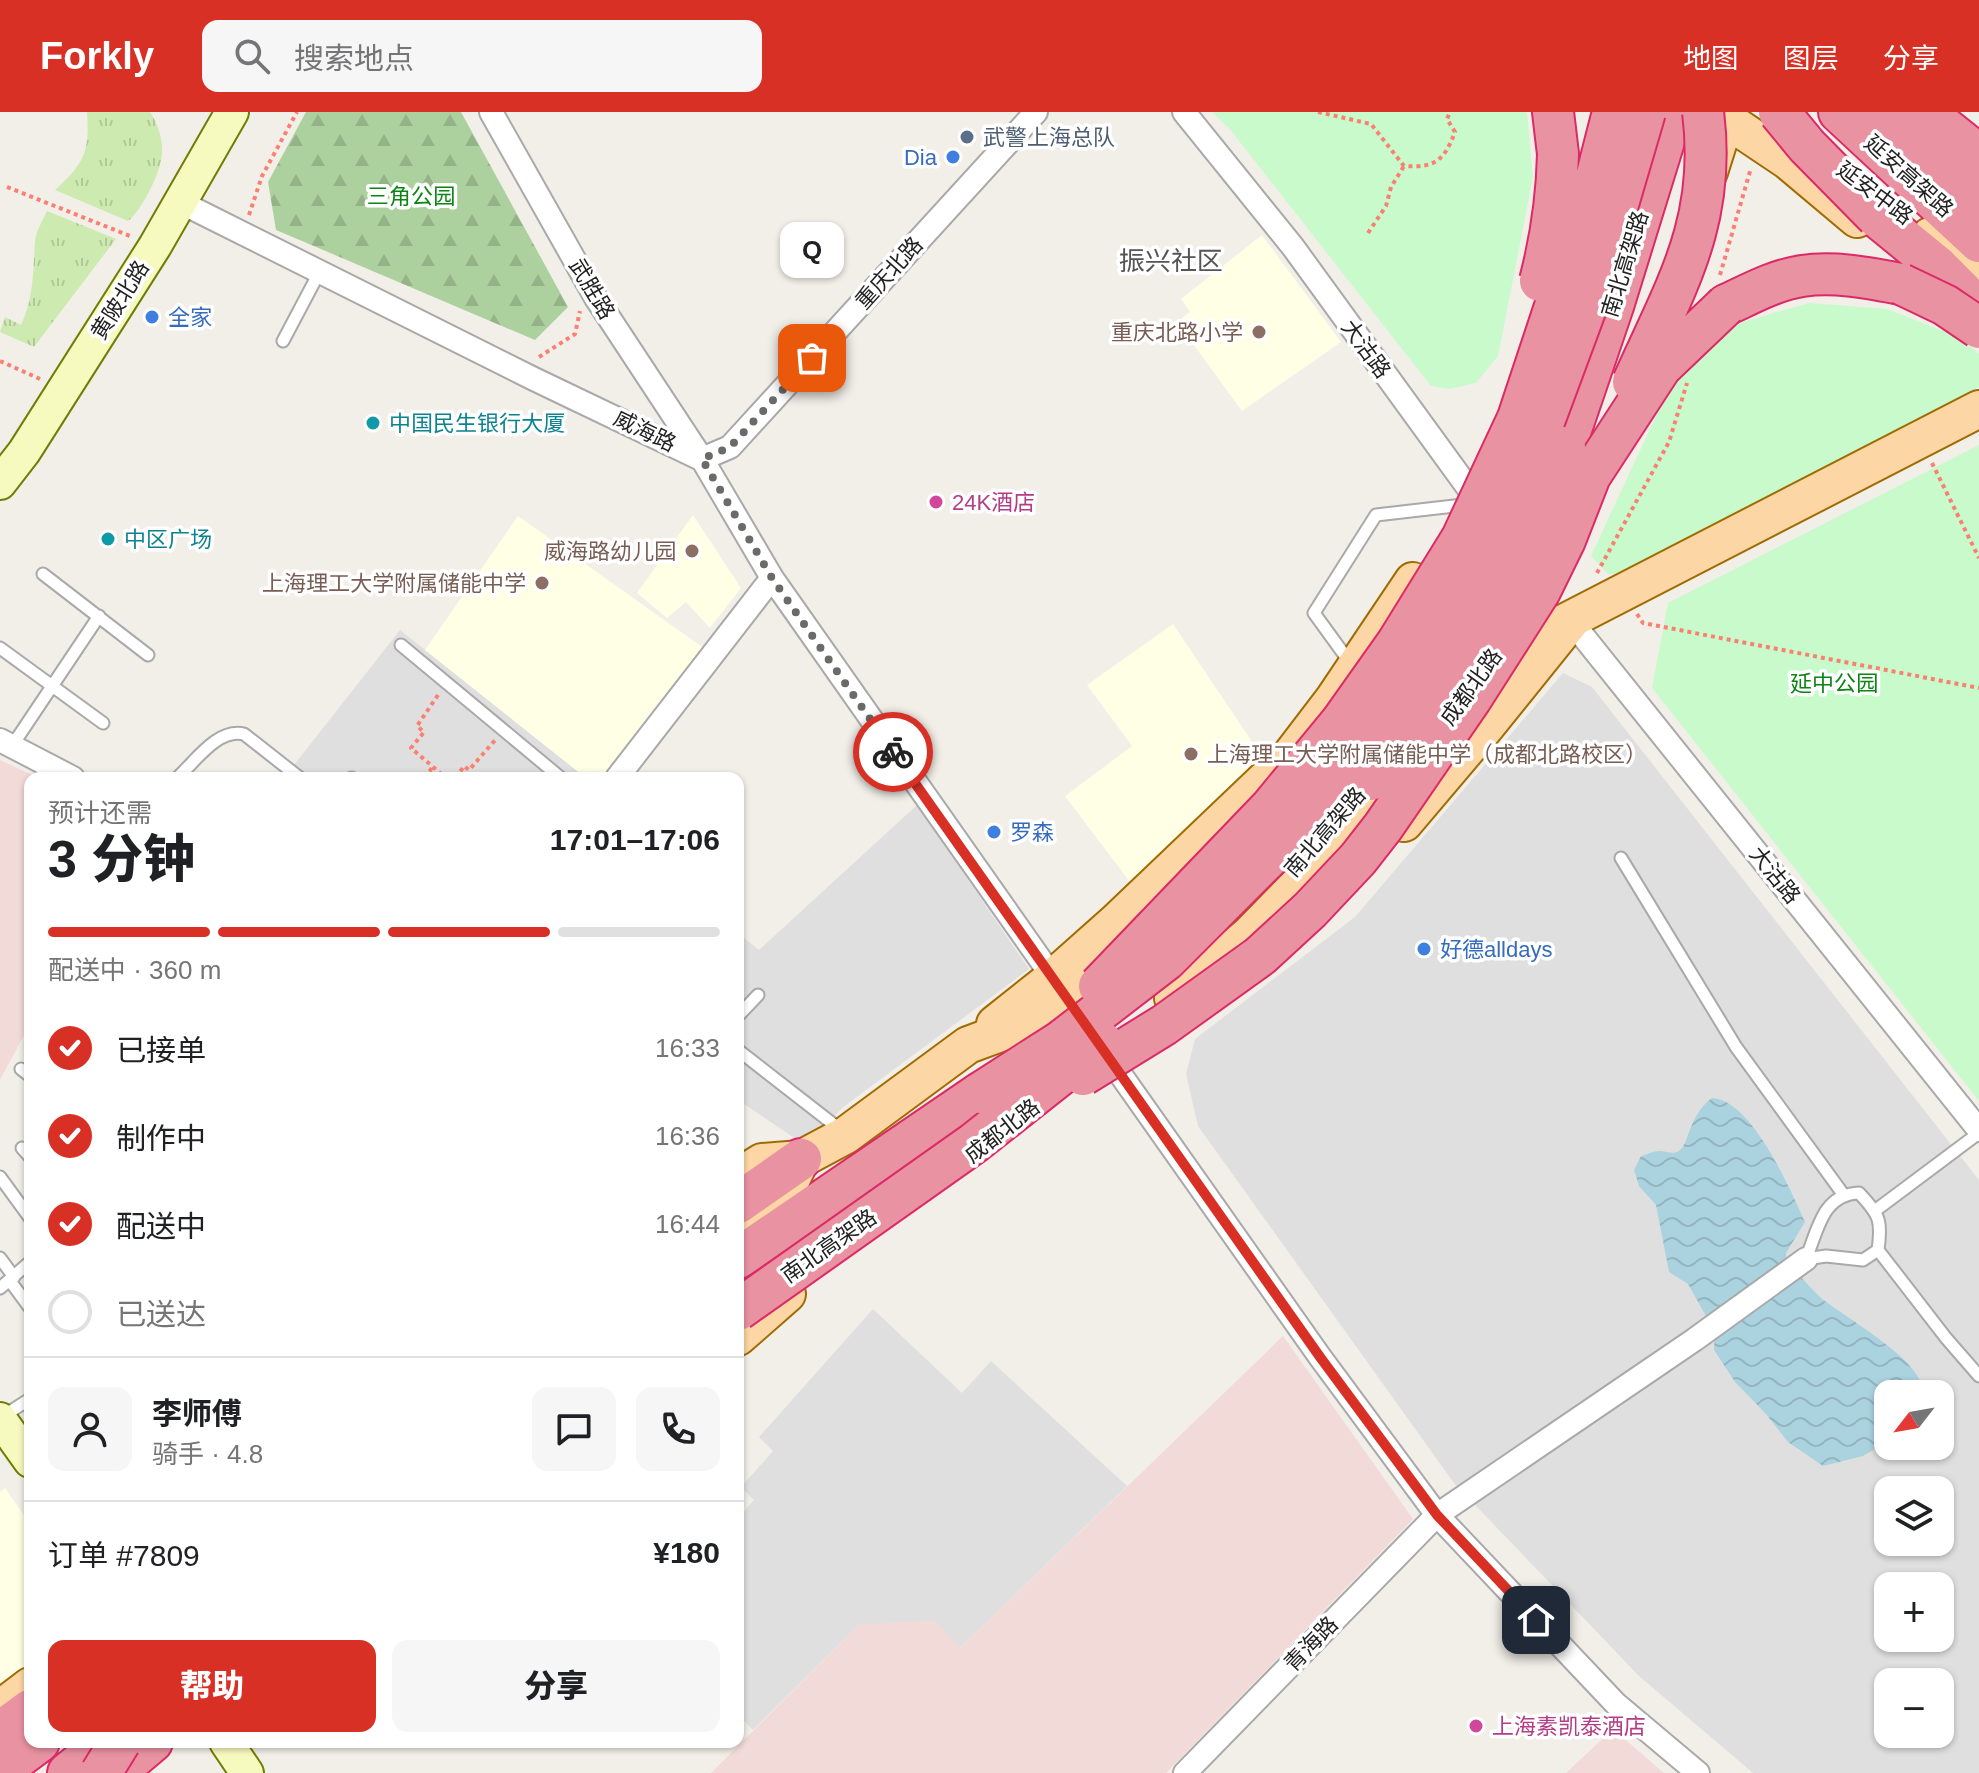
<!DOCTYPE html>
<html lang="zh">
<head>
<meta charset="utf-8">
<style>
  :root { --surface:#fff; --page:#f6f6f6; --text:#202124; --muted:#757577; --line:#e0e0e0; --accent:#d93025 }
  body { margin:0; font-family:Arial,"Noto Sans SC",sans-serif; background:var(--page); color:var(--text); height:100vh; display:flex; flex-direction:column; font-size:30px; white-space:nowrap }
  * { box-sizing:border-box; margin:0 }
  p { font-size:26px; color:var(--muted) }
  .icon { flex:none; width:44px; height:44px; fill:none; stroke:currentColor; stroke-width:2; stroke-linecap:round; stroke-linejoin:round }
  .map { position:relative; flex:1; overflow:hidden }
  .details { position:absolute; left:24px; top:660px; width:720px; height:976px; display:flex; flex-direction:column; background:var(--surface); border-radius:16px; box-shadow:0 2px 6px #0004 }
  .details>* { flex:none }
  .needle { width:52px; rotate:239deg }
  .buttons { position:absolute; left:1874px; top:1268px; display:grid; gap:16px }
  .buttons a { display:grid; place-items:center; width:80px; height:80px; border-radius:16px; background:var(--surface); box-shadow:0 2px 6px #0004; font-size:40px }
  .pin { position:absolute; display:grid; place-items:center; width:68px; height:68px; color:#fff; margin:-34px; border-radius:16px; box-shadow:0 4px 12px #0006 }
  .courier { position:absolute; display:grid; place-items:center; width:80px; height:80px; margin:-40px; border:6px solid #d93025; border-radius:50%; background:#fff; color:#222; box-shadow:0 2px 10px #0007 }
  .bubble { position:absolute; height:56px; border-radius:16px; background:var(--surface); box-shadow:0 2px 6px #0004; font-size:26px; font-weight:800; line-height:56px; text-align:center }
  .head em { font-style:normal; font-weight:800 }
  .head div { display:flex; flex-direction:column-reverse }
  .head { display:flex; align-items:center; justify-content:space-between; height:136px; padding:0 24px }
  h1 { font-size:52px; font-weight:800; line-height:60px }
  .bar { display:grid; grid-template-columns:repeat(4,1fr); gap:12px 8px; align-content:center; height:96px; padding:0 24px }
  .bar i { height:10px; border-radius:6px; background:var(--line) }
  .bar .current { background:var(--accent) }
  .bar p { grid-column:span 4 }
  .line { display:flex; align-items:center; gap:20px; padding:0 24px; border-top:2px solid var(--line) }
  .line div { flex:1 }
  .round { display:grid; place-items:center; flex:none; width:84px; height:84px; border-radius:16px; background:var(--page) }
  ol { padding:0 24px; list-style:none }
  li { display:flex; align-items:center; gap:24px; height:88px }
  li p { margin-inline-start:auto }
  li .icon { padding:8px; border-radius:50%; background:var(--accent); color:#fff; stroke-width:4 }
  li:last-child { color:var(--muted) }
  li i { width:44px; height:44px; border:4px solid var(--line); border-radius:50% }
  .button { display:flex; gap:16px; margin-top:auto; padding:16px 24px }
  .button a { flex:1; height:92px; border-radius:16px; background:var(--accent); color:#fff; font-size:32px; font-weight:800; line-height:92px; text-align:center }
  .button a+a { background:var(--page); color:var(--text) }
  header { display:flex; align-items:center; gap:48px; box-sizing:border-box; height:112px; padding:0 40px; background:var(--accent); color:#fff }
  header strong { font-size:38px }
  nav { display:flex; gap:44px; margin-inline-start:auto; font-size:28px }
  .search { width:560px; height:72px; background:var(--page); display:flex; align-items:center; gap:20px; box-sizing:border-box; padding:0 28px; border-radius:16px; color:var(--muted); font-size:30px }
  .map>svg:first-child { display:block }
  .residential { fill:#e0dfdf; fill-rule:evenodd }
  .commercial { fill:#f2dad9 }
  .education { fill:#ffffe5 }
  .grass { fill:url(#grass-tufts) }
  .forest { fill:url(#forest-firs) }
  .park { fill:#c8facc }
  .water { fill:url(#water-waves) }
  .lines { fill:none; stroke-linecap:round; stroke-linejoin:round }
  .lane-casing { stroke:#a9a9a9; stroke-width:15 }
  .street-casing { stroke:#a9a9a9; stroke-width:26 }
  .secondary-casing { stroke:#707d05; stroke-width:36 }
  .primary-casing { stroke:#a06b00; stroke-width:40 }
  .highway-casing { stroke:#dc2a67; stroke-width:44 }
  .path { stroke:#fa8072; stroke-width:4; stroke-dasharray:4 4; stroke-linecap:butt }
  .lane { stroke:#fff; stroke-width:11 }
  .street { stroke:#fff; stroke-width:22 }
  .secondary { stroke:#f7fabf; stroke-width:32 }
  .primary { stroke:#fcd6a4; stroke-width:36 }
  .highway { stroke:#e892a2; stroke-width:40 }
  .highway-bridge-casing { stroke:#dc2a67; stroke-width:44; stroke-linecap:butt }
  .highway-bridge { stroke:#e892a2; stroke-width:40 }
  .done { stroke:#6b6a68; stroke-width:8; stroke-dasharray:0 14.4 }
  .route { stroke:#d93025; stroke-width:10 }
  .service-dot { fill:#5c6f8a; stroke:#fff; stroke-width:3 }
  .shop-dot { fill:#3f7fe0; stroke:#fff; stroke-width:3 }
  .education-dot { fill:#8d6e63; stroke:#fff; stroke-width:3 }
  .culture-dot { fill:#0f9aa8; stroke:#fff; stroke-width:3 }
  .hotel-dot { fill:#d1479c; stroke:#fff; stroke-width:3 }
  .labels { text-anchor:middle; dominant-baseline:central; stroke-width:7; stroke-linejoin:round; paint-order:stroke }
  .service-label { font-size:22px; fill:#4e5e75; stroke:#fff; text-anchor:start }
  .shop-label { font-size:22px; fill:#366cbe; stroke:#fff; text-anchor:start }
  .street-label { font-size:22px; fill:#222; stroke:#fff }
  .park-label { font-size:22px; fill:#0c8416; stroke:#fff }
  .education-label { font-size:22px; fill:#785e54; stroke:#fff; text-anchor:end }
  .culture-label { font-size:22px; fill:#0d838f; stroke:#fff; text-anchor:start }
  .hotel-label { font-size:22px; fill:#b23c85; stroke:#fff; text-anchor:start }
  .quarter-label { font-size:26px; fill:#555; stroke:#fff }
</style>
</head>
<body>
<header>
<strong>Forkly</strong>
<div class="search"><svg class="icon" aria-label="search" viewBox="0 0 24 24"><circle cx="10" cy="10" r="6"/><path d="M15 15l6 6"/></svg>搜索地点</div>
<nav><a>地图</a><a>图层</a><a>分享</a></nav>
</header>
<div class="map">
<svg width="1979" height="1661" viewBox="0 0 1979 1661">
  <defs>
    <pattern id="grass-tufts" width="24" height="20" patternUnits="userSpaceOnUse" patternTransform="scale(2)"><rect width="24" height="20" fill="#cdebb0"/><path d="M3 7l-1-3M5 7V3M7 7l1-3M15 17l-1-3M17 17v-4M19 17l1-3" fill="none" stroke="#b0c997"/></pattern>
    <pattern id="forest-firs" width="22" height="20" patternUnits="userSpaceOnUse" patternTransform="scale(2)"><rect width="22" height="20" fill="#add19e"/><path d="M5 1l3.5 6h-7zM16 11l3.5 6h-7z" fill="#95b388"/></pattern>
    <pattern id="water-waves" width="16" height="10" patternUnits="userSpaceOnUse" patternTransform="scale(2)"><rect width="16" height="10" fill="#aad3df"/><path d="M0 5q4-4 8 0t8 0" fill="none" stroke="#92b5bf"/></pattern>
  </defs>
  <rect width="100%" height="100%" fill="#f2efe9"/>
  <path class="residential" d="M400,518L586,666H310L294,653Z
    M1563,561L1592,575L1979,1068V1661H1753L1639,1564L1454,1371L1198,1014L1186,962L1195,927L1355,805ZM1888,1282H1940V1334H1888ZM1888,1378H1940V1430H1888ZM1888,1474H1940V1526H1888ZM1888,1570H1940V1622H1888Z
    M917,693L1029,857L842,996L823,1017L802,1031L738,988V821L759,838Z
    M873,1197L962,1281L991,1249L1127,1374L960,1536L860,1512L753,1618L738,1603V1406L754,1388L741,1375L773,1339L759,1325Z"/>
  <path class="commercial" d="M0,648L39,666H30V912L0,968Z
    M1283,1224L1413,1407L1166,1661H711L860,1512L935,1509L960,1536Z
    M1613,1617L1664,1661H1566Z"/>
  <path class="education" d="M1262,123L1341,230L1242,299L1177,210L1190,200L1181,187Z
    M693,403L741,476L710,516L686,490L667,506L637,481Z
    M518,404L705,537L607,666H586L425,538Z
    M1173,512L1265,649L1133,774L1065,684L1132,634L1087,573Z
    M5,1376L30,1412V1554L0,1579V1380Z"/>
  <path class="grass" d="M87,0H150C158,12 163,27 162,42C161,60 142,98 128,109L55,78C84,51 90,40 87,0Z
    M47,99L116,127L34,235L0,220L5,205L21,213C34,186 33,158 35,129C36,119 43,108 47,99Z"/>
  <path class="forest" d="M306,0H461L568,195L535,228L276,118L268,70Z"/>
  <path class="park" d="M1212,0H1527L1533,65L1498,244L1476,271L1449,277L1431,274L1229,16Z
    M1809,191L1887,197L1959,225L1979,242V275L1626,462H1608L1591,444L1657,302L1682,261L1739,211Z
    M1979,333V989L1652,576L1668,491Z"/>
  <path class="water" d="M1712,986C1752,988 1790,1077 1805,1110L1786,1141V1147C1797,1160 1808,1174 1820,1185C1842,1204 1929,1251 1922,1282H1888V1329L1863,1344L1823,1354L1788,1330L1766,1302L1735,1270L1714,1238L1715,1220L1688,1172L1669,1160L1656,1093L1639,1074L1634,1058L1641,1044C1648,1042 1653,1039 1660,1039C1667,1039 1672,1043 1679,1039C1689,1033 1689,1002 1712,986Z"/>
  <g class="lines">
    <defs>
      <path id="lane" d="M283,229L320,159
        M43,462L148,543
        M401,533L561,666
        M0,536L103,611
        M1351,552L1314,501L1376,403L1463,393
        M12,634L99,504
        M177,666C195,650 217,616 244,622L300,666
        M351,666H352
        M1621,746L1736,935L1843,1082
        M738,904L758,883
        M738,938L842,1019
        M21,957L30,964
        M22,1036L30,1045
        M0,1065L30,1106
        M1859,1081C1880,1103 1882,1109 1878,1138L1863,1148L1826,1144L1806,1147C1818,1117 1823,1082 1859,1081Z
        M1876,1098L1979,1021
        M1878,1138L1946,1226L1979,1264
        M0,1146L14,1165
        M10,1169L30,1196
        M0,1176L30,1150
        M0,1306L30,1287"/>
      <path id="street" d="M491,0L596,186L702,347L772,466L1059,874
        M1184,0L1293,135L1482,395
        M180,90L534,267L701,347
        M702,347L730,335L1036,0
        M1571,509L1979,1018
        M0,628L73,666
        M617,666L772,466
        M1104,939L1320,1245L1437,1403L1616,1592L1698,1661
        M1185,1661L1437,1403L1694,1228L1806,1147"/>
      <path id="secondary" d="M0,371L24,340L155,134L232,0
        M0,1307L30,1349
        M226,1630L247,1661"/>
      <path id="primary" d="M1715,0L1788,49L1857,107
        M1709,60L1728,0
        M1930,124L1979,167
        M1550,518L1979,297
        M1404,711L1488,612L1571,509
        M1173,886L1249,823L1347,723L1403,662
        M995,912L1053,866L1116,810L1291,643L1333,588L1413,469
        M738,1065L762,1050L801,1047
        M738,1117L785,1081L801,1047L846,1023L968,933L1073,894L1121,853
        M738,1225L787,1182
        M0,1597L30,1574"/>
      <path id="highway" d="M1553,0L1558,42
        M1839,0L1979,130
        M1884,0L1979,84
        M1925,0L1979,43
        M1877,105L1937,154L1979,196
        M1726,193C1750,182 1775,168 1802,164C1835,159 1869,166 1901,172
        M1565,335L1613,194L1673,0
        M738,1091L801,1047
        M738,1146L980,981
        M0,1620L30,1598
        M0,1659L39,1630
        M68,1661L106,1630
        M115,1661L152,1630"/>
    </defs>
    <use href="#lane" class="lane-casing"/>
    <use href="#street" class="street-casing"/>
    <use href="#secondary" class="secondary-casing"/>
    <use href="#primary" class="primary-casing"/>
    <use href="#highway" class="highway-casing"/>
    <path class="path" d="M1318,0L1371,12L1404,54C1435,56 1444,49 1455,20L1447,7L1450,0
      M7,75L130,124
      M249,103L262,64L297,0
      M1368,121L1386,94L1391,75L1404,54
      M1720,163L1751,56
      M539,245L575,222L580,199
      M0,249L40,267
      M1932,351L1979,446
      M1597,461L1669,330L1687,271
      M1637,502L1643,511L1979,576
      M438,583L417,614L424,620L411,636L446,666
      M425,666L433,654
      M456,666L464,654L469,658L496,627"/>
    <use href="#lane" class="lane"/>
    <use href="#street" class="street"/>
    <use href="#secondary" class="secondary"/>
    <use href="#primary" class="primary"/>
    <use href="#highway" class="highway"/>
    <defs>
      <path id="highway-bridge" d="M1779,0L1807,34L1877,105
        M1540,169C1551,127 1557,85 1558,42
        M1901,172L1945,193L1979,216
        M1633,270C1676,174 1717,109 1703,0
        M1370,668C1406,623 1440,577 1469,528C1506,466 1536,400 1565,335
        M1099,874L1271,695L1341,610L1397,531L1462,426L1518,306L1591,86L1613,0
        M1083,963L1164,913L1260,844L1310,798L1358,747L1383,715L1471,587L1540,479L1565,428L1590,364L1661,255L1726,193
        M980,981L1061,929L1166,848L1268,746L1347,658L1409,569L1496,422L1543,312L1593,177L1645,0
        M738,1198L974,1031L1102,930
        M101,1661L120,1630"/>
    </defs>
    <use href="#highway-bridge" class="highway-bridge-casing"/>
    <use href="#highway-bridge" class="highway-bridge"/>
  </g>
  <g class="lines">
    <path class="done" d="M812,246L730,335L702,347L772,466L893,640"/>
    <path class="route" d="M893,640L1320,1245L1437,1403L1536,1508"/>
  </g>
  <circle class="service-dot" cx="967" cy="25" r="8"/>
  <g class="shop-dot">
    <circle cx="953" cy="45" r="8"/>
    <circle cx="152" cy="205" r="8"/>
    <circle cx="994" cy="720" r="8"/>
    <circle cx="1424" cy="837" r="8"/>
  </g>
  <g class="education-dot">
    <circle cx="1259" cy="220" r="8"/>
    <circle cx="692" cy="439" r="8"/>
    <circle cx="542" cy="471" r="8"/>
    <circle cx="1191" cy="642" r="8"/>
  </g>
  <g class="culture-dot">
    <circle cx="373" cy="311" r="8"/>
    <circle cx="108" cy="427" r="8"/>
  </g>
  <g class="hotel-dot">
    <circle cx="936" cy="390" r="8"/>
    <circle cx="1476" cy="1614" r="8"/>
  </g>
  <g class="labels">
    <g class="service-label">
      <text x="983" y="25">武警上海总队</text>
    </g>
    <g class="shop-label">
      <text x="937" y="45" text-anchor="end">Dia</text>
      <text x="168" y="205">全家</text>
      <text x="1010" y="720">罗森</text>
      <text x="1440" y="837">好德alldays</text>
    </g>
    <g class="street-label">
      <text transform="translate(1909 64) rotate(42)">延安高架路</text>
      <text transform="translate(1875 81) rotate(37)">延安中路</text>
      <text transform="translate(1625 152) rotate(-73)">南北高架路</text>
      <text transform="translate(889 161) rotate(-48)">重庆北路</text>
      <text transform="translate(592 177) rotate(59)">武胜路</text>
      <text transform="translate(120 188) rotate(-58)">黄陂北路</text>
      <text transform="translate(1366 237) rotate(54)">大沽路</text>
      <text transform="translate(645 319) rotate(26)">威海路</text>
      <text transform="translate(1471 575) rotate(-54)">成都北路</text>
      <text transform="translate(1325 720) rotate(-49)">南北高架路</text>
      <text transform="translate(1775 763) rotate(51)">大沽路</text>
      <text transform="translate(1002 1019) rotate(-38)">成都北路</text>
      <text transform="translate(829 1134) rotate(-35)">南北高架路</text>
      <text transform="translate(1311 1532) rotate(-46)">青海路</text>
    </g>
    <g class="park-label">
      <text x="411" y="84">三角公园</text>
      <text x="1834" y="571">延中公园</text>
    </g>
    <g class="education-label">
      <text x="1243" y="220">重庆北路小学</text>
      <text x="676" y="439">威海路幼儿园</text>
      <text x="526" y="471">上海理工大学附属储能中学</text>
      <text x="1207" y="642" text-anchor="start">上海理工大学附属储能中学（成都北路校区）</text>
    </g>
    <g class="culture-label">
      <text x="389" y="311">中国民生银行大厦</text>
      <text x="124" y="427">中区广场</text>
    </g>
    <g class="hotel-label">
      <text x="952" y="390">24K酒店</text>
      <text x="1492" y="1614">上海素凯泰酒店</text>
    </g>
    <g class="quarter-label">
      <text x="1171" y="149">振兴社区</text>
    </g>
  </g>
</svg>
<div class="buttons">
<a><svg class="needle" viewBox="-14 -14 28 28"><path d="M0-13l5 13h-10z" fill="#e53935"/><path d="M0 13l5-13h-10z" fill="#757577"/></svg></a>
<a><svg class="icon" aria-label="layers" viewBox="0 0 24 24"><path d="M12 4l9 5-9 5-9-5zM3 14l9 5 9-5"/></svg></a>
<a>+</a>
<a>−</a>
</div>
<div class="pin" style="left:812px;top:246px;background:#ea580c"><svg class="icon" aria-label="bag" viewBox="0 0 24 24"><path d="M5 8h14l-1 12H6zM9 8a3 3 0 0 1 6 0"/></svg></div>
<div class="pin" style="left:1536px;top:1508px;background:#1f2937"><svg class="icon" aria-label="home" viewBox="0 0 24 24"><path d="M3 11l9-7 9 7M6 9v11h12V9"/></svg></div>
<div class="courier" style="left:893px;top:640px"><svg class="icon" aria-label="bike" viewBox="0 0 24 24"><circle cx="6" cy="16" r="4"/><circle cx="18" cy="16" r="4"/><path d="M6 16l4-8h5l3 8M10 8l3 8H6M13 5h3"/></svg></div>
<div class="bubble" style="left:780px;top:110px;width:64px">Q</div>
<section class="details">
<div class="head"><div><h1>3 分钟</h1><p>预计还需</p></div><em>17:01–17:06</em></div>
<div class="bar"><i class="current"></i><i class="current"></i><i class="current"></i><i></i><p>配送中 · 360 m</p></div>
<ol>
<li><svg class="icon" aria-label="check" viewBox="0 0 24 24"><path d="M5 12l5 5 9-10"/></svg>已接单<p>16:33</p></li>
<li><svg class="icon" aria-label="check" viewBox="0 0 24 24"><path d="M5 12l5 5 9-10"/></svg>制作中<p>16:36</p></li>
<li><svg class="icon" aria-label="check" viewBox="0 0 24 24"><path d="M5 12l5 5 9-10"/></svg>配送中<p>16:44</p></li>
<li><i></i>已送达</li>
</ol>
<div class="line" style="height:144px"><a class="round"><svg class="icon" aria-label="person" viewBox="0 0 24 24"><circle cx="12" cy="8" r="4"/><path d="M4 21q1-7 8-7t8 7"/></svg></a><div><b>李师傅</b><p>骑手 · 4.8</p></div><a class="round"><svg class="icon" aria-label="chat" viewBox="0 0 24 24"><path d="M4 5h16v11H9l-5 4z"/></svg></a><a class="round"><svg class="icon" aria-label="phone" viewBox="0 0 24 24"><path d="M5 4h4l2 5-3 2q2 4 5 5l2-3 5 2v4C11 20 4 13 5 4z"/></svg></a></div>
<div class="line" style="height:104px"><div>订单 #7809</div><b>¥180</b></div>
<div class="button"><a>帮助</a><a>分享</a></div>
</section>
</div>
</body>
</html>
